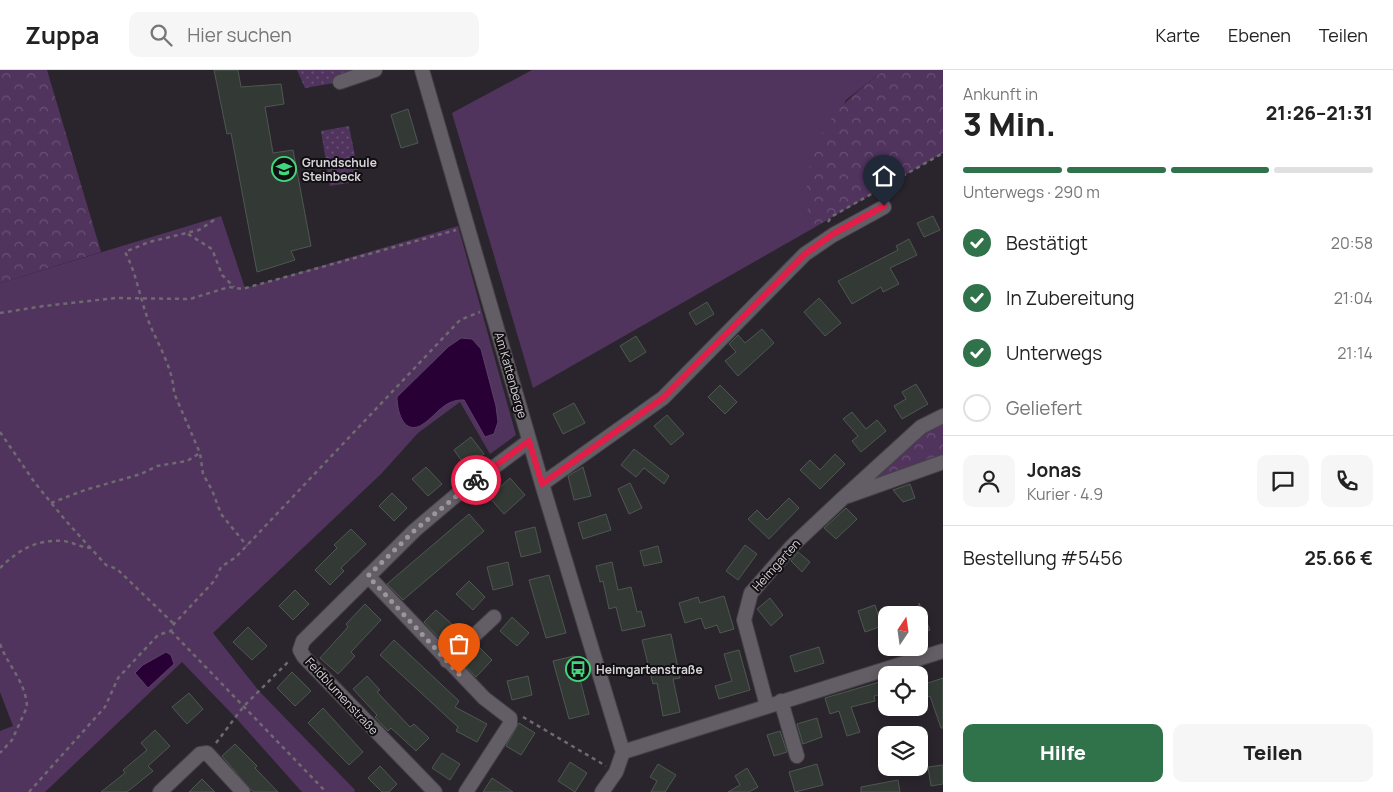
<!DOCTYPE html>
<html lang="de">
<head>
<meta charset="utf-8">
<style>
  :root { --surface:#fff; --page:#f6f6f6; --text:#222; --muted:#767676; --line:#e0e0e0; --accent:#30734a }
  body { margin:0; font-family:Manrope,sans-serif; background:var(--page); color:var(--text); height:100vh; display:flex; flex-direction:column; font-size:19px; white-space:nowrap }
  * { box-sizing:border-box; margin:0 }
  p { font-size:16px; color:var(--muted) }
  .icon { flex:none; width:28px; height:28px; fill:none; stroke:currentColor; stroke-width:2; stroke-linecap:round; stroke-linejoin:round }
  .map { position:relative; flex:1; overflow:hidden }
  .sheet { display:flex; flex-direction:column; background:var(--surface); width:450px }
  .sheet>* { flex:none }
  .needle { width:32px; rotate:13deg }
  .controls { position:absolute; left:878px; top:536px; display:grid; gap:10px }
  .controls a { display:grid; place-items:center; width:50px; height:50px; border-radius:10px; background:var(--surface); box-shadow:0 2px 8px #0003; font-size:25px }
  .pin { position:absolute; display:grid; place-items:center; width:42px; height:42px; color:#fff; margin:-51px -21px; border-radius:50% 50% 50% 0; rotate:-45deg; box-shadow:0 0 5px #0007 }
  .pin .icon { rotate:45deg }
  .courier { position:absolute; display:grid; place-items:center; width:50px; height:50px; margin:-25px; border:4px solid #e11d48; border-radius:50%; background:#fff; color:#222; box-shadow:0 1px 6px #0007 }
  .head em { font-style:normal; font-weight:800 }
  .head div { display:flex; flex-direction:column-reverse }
  .head { display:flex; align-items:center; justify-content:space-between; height:85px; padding:0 20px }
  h1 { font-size:32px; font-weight:800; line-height:38px }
  .bar { display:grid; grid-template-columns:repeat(4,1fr); gap:8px 5px; align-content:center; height:60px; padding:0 20px }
  .bar i { height:6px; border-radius:4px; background:var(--line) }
  .bar .selected { background:var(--accent) }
  .bar p { grid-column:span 4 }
  .line { display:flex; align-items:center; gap:12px; padding:0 20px; border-top:1px solid var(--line) }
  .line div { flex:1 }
  .round { display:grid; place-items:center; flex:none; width:52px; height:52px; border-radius:10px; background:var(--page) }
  ol { padding:0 20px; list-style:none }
  li { display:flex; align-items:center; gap:15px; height:55px }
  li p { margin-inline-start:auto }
  li .icon { padding:5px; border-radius:50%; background:var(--accent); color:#fff; stroke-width:4 }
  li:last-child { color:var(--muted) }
  li i { width:28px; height:28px; border:2px solid var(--line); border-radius:50% }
  .cta { display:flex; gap:10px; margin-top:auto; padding:10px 20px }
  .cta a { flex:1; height:58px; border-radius:10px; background:var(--accent); color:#fff; font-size:20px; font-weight:800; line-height:58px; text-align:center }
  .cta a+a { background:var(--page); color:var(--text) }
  header { display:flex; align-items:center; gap:30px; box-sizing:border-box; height:70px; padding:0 25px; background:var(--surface); border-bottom:1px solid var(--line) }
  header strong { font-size:24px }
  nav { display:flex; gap:28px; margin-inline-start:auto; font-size:18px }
  .search { width:350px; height:45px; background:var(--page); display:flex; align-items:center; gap:12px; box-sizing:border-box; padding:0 18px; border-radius:10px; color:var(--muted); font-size:19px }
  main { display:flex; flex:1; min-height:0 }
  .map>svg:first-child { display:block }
  .grass { fill:#51345e }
  .forest { fill:url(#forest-crowns) }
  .park { fill:url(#park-dots) }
  .water { fill:#280036; stroke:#5c4067 }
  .building { fill:#333a35; stroke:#4f5751 }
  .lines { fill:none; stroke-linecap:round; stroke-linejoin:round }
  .minor-casing { stroke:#454147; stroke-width:16 }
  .path { stroke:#6e6a70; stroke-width:2.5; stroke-dasharray:4 4; stroke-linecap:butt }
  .minor { stroke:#635d65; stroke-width:14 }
  .done { stroke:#9a979c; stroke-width:5; stroke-dasharray:0 9 }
  .route { stroke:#e11d48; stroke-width:6 }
  .labels { text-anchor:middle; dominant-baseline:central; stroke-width:4; stroke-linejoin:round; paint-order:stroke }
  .poi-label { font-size:12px; font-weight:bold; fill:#d7d4d9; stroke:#110f12; text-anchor:start }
  .street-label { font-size:12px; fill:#d7d4d9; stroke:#110f12 }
</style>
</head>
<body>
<header>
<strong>Zuppa</strong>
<div class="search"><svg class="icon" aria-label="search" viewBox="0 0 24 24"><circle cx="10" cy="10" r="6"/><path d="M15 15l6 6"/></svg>Hier suchen</div>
<nav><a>Karte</a><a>Ebenen</a><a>Teilen</a></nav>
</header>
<main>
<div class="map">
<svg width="943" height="722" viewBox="0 0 943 722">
  <defs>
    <pattern id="forest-crowns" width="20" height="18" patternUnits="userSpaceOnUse" patternTransform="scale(1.25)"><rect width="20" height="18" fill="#51345e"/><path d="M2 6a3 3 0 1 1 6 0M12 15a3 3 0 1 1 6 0" fill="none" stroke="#695074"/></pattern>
    <pattern id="park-dots" width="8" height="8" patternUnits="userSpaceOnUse" patternTransform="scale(1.25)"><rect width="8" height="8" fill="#51345e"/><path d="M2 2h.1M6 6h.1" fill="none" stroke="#695074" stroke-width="1.8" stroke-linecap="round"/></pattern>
  </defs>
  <rect width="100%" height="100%" fill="#2a252c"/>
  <path class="grass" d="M532,0H884L846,30L807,115L810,160L533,318L452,43Z
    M221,146L245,218L458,156L516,365L490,384L460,332L418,363L381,404L213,563L259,621L355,720L354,722H302L236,648L182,592L45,722H0V661L13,656L0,622V213Z"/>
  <path class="forest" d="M0,0H47L101,182L0,213Z
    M884,0H943V83L810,160C809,145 805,128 807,114C815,55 840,35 884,0Z
    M943,346V392L843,428Z"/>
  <path class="park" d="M297,0H375L340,12L305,18Z
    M349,56L360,111L330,116L321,61Z"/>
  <path class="water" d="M461,268L472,269L481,279L496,336L498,352L494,364L485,367L464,330C443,329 436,347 420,356C402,364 397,339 397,327L448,277Z
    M166,582L171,585L174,594L148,618L135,603L143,595Z"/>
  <path class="building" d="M214,0H238L241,17L281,14L284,34L265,37L273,83L293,80L311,176L291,181L295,190L257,202L231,63L227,64Z
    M408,39L418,73L401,78L391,45Z
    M933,146L940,160L924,167L917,153Z
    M909,169L917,185L890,198L899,214L883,222L881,217L852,234L838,211L898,180L896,176Z
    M819,228L841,253L825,266L804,242Z
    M707,232L714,244L696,255L689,243Z
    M762,259L774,273L738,306L725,291L736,282L729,274L738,265L745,273Z
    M636,266L646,282L630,292L620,276Z
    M916,314L928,334L902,349L894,336L906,329L902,322Z
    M720,315L737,332L725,344L708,327Z
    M574,333L585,353L563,364L553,344Z
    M852,342L866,359L877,350L886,361L861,382L852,371L858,366L843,349Z
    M667,345L684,364L671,375L654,356Z
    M471,367L484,384L466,397L454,380Z
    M634,379L669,406L664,414L644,398L636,407L621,395Z
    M835,384L845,394L820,419L800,400L810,390L820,400Z
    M426,397L442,414L428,426L412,409Z
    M583,397L591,426L574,430L568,406Z
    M510,408L525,425L504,444L489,427Z
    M630,413L642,438L629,444L618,419Z
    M910,414L915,428L903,432L893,420Z
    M392,423L407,438L394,451L379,436Z
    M789,428L799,438L769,469L748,449L757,440L767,450Z
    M846,438L857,449L836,469L824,458Z
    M469,444L484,461L403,530L387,514Z
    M606,444L611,460L583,469L578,453Z
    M535,457L541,482L521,487L515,462Z
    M351,459L366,474L341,498L344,501L330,515L315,500L337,478L334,475Z
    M745,475L757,484L738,510L726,501Z
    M658,476L662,492L644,496L640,481Z
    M798,482L810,492L802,502L791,491Z
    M508,492L513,515L493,520L487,497Z
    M612,492L618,520L631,517L637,542L641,541L645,556L622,561L616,537L609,539L603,511L600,512L596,496Z
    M549,505L566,563L546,568L529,510Z
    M469,511L485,527L473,540L456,524Z
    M295,520L309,534L293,550L279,536Z
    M724,526L734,559L720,563L717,555L705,559L701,548L685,553L679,533L698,527L700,533Z
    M770,528L783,545L771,556L757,539Z
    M919,533L930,560L919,564Z
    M365,534L381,550L351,582L355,586L338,604L320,588L348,557L346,554Z
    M875,535L882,556L865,562L858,541Z
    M436,540L453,555L440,569L424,552Z
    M512,547L529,563L517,576L500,561Z
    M248,557L267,576L252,590L233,572Z
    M671,564L680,608L673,609L680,642L663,646L657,613L653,614L642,570Z
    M394,570L459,631L455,637L487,654L477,672L456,661L458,657L380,585Z
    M478,576L492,590L476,607L462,592Z
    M819,577L824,593L795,602L790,586Z
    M739,580L750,620L719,629L715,616L732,611L724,584Z
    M574,586L589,644L569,649L553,591Z
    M292,602L311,621L295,636L277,618Z
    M367,606L380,620L377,622L410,657L414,654L429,668L416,681L391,658L388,661L375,647L377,645L353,619Z
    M528,606L532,625L512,630L507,611Z
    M943,608V658H941L930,626L919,630V616Z
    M886,610V623L874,626L875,631L851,637L860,662L847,666L839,641L830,644L825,628Z
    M189,623L203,639L187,654L172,637Z
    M323,638L363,682L349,695L308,653Z
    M817,648L822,667L803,674L797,654Z
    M519,653L535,663L521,685L506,676Z
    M155,660L170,676L148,696L153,701L127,722H101L125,703L123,700L147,680L141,673Z
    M780,661L787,682L774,686L767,665Z
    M235,674L257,696L255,698L278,722H254L251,720L222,686Z
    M442,683L460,694L450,710L432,698Z
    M570,692L587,703L575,722L558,711Z
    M658,694L676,705L665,722H651L657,711L650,707Z
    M817,694L823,715L795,722L789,702Z
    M943,695V714L931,716L928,697Z
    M380,696L397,714L389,722H382L368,708Z
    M747,698L758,717L749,722H728L740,715L735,706Z
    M492,708L513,722H483Z
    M202,709L215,722H189Z
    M898,710L900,722H861V717Z"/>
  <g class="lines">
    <defs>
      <path id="minor" d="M422,0L542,414L623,682L616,702L602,722
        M340,12L375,0
        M542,414L663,328L805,184L833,165L884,137
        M848,426L943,392
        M368,506L484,628L510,648V654L466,722
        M447,591L494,547
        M781,631L797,686
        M767,636L744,550L751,523L792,476L843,428L921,357L943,346
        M623,682L943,581
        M160,722L200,684L207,683L243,722
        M435,722L304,587L300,580L303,571L415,460L454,427L529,371"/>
    </defs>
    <use href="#minor" class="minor-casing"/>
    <path class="path" d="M214,150L199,160L149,172L125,182C137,204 140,230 150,255C159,276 173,299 174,323L200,383L203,404L212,420L221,444L247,476
      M828,152L831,147L943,83
      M188,164L212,179L222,205L234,217
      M0,243L44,236L116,228L190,229L229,217L242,219L456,160
      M0,362L35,413L66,451L106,495L117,499L174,554
      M51,433L85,420L141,404L157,396L187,391L200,383
      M0,498C18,480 37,469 63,471C72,472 80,477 90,478
      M171,561L326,722
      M0,574C8,596 26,612 27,637L12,670L0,683
      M523,647L606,696
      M216,673L244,636L290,590
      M29,722L105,637L118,608L158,565L171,561L174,554L215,510L221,497L236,487L460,250L480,242"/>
    <use href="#minor" class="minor"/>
  </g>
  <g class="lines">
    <path class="done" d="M459,604L368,506L415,460L476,410"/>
    <path class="route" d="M476,410L529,371L542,414L663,328L805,184L833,164L884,136"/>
  </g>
  <defs>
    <symbol id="school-ring" viewBox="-11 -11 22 22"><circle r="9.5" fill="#110f12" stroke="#41d77c" stroke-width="1.5"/><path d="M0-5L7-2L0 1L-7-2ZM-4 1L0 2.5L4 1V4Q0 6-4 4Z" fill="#41d77c"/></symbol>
    <symbol id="bus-ring" viewBox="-11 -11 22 22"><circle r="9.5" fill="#110f12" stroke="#41d77c" stroke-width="1.5"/><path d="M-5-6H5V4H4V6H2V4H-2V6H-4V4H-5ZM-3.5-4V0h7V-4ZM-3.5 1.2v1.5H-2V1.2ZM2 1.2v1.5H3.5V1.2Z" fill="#41d77c"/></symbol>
  </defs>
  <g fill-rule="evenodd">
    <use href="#school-ring" x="270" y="85" width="28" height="28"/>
    <use href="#bus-ring" x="564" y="585" width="28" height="28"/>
  </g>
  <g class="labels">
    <g class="poi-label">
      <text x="302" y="92">Grundschule<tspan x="302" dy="14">Steinbeck</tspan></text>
      <text x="596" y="599">Heimgartenstraße</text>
    </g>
    <g class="street-label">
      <text transform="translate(511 305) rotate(74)">Am Kattenberge</text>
      <text transform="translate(776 495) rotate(-48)">Heimgarten</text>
      <text transform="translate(342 626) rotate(47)">Feldblumenstraße</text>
    </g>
  </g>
</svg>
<div class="controls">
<a><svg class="needle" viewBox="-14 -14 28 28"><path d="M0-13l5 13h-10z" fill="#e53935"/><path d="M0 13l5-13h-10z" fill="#767676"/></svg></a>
<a><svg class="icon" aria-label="locate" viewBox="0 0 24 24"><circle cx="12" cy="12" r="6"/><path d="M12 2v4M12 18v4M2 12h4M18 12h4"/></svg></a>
<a><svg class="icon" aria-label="layers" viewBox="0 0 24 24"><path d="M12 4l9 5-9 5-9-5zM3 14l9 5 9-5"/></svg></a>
</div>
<div class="pin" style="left:459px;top:604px;background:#ea580c"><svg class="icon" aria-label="bag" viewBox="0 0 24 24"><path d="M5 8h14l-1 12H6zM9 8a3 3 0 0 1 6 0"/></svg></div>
<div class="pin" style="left:884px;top:136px;background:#1f2937"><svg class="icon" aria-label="home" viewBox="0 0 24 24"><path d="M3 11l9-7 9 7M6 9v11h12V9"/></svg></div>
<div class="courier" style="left:476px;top:410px"><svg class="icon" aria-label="bike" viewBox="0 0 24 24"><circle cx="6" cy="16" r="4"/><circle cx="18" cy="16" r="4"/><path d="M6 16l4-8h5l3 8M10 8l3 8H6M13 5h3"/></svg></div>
</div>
<section class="sheet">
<div class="head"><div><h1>3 Min.</h1><p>Ankunft in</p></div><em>21:26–21:31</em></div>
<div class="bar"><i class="selected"></i><i class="selected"></i><i class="selected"></i><i></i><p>Unterwegs · 290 m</p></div>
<ol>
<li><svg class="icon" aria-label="check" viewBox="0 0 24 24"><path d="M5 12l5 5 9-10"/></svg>Bestätigt<p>20:58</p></li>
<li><svg class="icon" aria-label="check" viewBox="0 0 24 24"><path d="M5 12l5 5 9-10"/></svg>In Zubereitung<p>21:04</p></li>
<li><svg class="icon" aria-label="check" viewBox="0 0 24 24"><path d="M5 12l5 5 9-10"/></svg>Unterwegs<p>21:14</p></li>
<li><i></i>Geliefert</li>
</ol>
<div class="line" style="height:90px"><a class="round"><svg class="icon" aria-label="person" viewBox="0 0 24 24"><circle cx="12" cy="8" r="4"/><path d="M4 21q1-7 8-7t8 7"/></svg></a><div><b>Jonas</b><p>Kurier · 4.9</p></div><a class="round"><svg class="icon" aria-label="chat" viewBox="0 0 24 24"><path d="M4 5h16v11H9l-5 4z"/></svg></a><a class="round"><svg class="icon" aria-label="phone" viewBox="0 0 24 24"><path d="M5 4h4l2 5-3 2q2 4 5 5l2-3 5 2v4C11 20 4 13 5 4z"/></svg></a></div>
<div class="line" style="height:65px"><div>Bestellung #5456</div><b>25.66 €</b></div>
<div class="cta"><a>Hilfe</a><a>Teilen</a></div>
</section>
</main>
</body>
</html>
